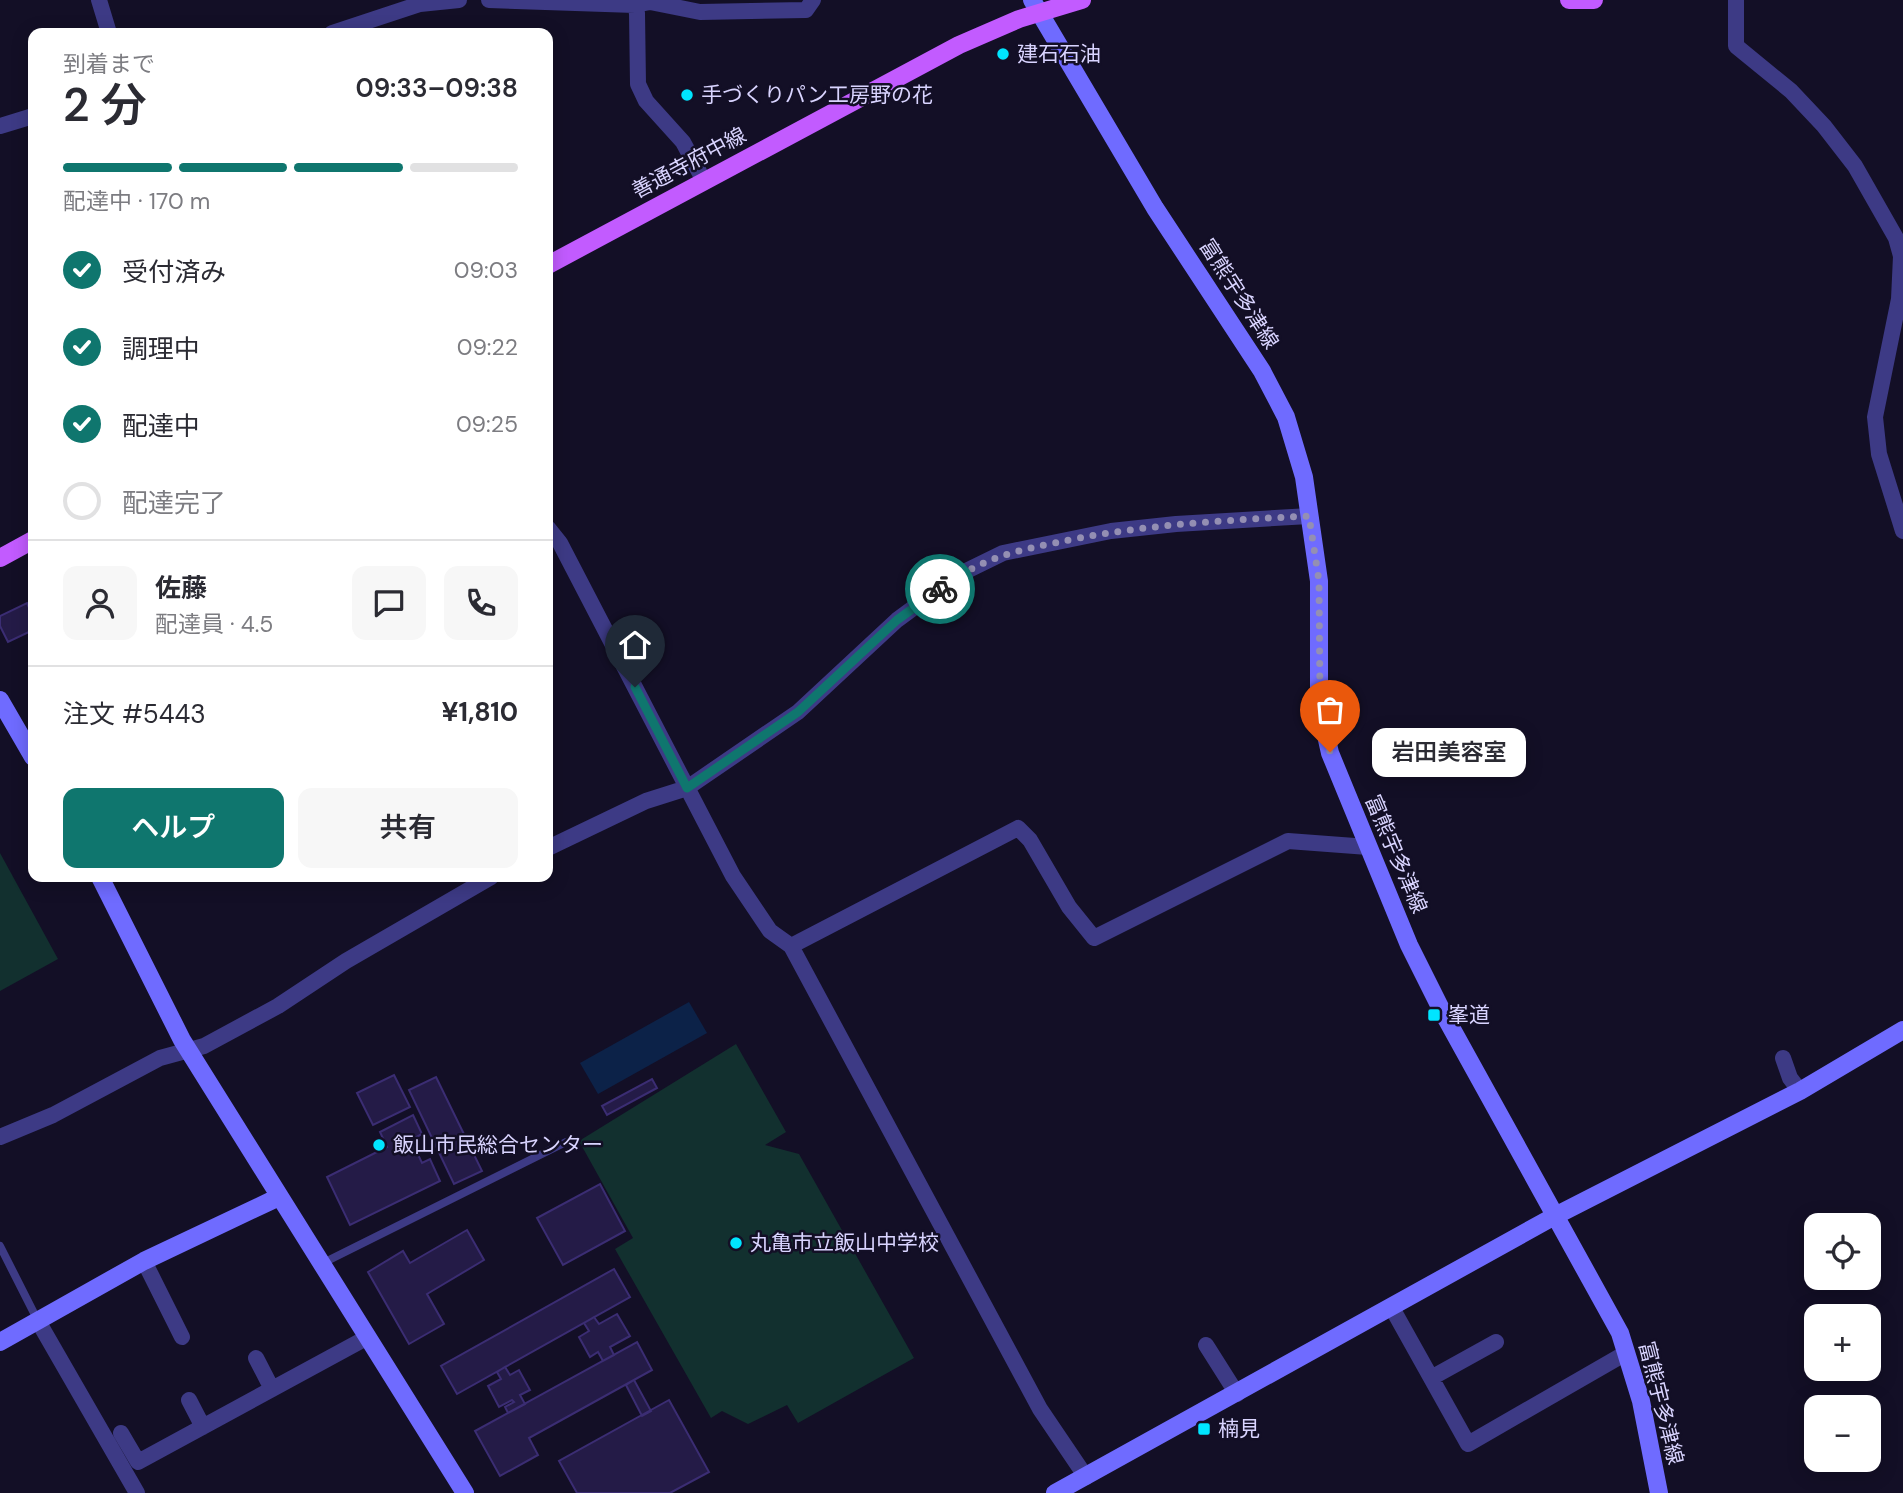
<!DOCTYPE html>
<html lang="ja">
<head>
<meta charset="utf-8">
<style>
  :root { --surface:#fff; --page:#f7f7f7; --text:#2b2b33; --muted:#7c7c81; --line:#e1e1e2; --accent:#0f766e }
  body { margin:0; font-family:"DM Sans","Noto Sans JP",sans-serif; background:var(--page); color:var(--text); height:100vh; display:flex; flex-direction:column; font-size:26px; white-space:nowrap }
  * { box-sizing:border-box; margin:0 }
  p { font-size:23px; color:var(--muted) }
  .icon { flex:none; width:38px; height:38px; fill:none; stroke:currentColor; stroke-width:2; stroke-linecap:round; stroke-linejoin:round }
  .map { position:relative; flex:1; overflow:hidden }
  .details { position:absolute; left:28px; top:28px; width:525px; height:854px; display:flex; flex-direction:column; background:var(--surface); border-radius:14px; box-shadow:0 4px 18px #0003 }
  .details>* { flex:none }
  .buttons { position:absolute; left:1804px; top:1213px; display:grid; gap:14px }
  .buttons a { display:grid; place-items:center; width:77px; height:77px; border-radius:14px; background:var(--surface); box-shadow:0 4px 18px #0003; font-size:35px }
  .pin { position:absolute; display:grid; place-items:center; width:60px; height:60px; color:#fff; margin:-72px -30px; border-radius:50% 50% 50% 0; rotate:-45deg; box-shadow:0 0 7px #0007 }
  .pin .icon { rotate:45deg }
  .courier { position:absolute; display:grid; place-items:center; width:70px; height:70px; margin:-35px; border:5px solid #0f766e; border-radius:50%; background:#fff; color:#222; box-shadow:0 2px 9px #0007 }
  .bubble { position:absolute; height:49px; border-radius:14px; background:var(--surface); box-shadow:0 4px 18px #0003; font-size:23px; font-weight:600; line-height:49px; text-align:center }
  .headline em { font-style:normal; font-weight:600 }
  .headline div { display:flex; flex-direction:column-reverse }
  .headline { display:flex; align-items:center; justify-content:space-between; height:119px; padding:0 35px }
  h1 { font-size:46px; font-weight:600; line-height:52px }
  .bar { display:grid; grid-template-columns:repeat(4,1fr); gap:10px 7px; align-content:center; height:84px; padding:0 35px }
  .bar i { height:9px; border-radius:5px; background:var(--line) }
  .bar .on { background:var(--accent) }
  .bar p { grid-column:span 4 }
  .line { display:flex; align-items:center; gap:18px; padding:0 35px; border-top:2px solid var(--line) }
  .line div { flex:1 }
  .round { display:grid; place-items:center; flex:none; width:74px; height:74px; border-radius:14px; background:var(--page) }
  ol { padding:0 35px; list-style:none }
  li { display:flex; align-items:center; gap:21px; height:77px }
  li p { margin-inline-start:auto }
  li .icon { padding:7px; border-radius:50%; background:var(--accent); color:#fff; stroke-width:4 }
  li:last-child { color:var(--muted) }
  li i { width:38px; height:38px; border:4px solid var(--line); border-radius:50% }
  .button { display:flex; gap:14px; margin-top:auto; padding:14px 35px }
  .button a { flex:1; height:80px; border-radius:14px; background:var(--accent); color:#fff; font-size:28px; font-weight:600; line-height:80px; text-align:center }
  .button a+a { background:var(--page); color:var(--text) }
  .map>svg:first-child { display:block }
  .green { fill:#12302f }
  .water { fill:#0c2248 }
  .building { fill:#241b47; stroke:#3b2d73; stroke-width:2 }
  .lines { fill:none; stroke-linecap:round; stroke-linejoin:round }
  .lane { stroke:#3d3a85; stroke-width:8 }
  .street { stroke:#3d3a85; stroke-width:16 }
  .secondary { stroke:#6f6bff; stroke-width:18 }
  .primary { stroke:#c25bff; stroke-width:18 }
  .done { stroke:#948fb3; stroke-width:7; stroke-dasharray:0 12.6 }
  .route { stroke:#0f766e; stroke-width:9 }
  .poi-dot { fill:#00e5ff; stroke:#130f26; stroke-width:2.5 }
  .labels { text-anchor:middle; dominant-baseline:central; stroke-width:5; stroke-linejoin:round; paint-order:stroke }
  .poi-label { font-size:21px; fill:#d9d4ff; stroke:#130f26; text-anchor:start }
  .street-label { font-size:21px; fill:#d9d4ff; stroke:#130f26 }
</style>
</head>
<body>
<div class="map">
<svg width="1903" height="1493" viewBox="0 0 1903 1493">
  <rect width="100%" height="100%" fill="#130f26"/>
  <path class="green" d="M0,853L58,959L0,991Z
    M736,1044L786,1132L765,1145L799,1154L914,1358L798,1423L787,1405L748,1424L722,1411L711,1418L615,1249L633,1238L579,1141Z"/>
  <path class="water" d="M689,1002L707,1033L598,1094L580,1063Z"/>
  <path class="building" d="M27,603L33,617V630L8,642L0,626V616Z
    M394,1075L410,1107L373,1125L357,1093Z
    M436,1077L482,1171L454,1184L409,1090Z
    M652,1079L657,1088L607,1115L602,1106Z
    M413,1115L422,1134L411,1140L422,1163L430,1159L440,1181L350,1225L327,1177L387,1147L380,1132Z
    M600,1184L625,1231L563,1265L537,1218Z
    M467,1230L484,1260L427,1294L444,1324L409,1344L368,1272L403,1251L410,1263Z
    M614,1269L630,1297L457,1394L441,1366Z
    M617,1314L630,1336L610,1347L614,1355L603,1361L598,1352L590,1357L579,1337L589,1331L584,1323L594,1317L599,1324Z
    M637,1342L652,1370L529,1438L538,1455L500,1476L475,1431Z
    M505,1367L510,1375L519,1370L530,1390L520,1395L525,1404L508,1413L505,1407L514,1402L512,1400L499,1407L488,1386L501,1379L497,1372Z
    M634,1380L651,1411L642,1416L626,1385Z
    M669,1400L709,1472L670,1493H577L559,1461Z"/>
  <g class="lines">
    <path class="lane" d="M0,1246L38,1321
      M321,1264L566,1142"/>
    <path class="street" d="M99,0L109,33
      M489,0L635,5L650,2L700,12L806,10L813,0
      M633,0L637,13L638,84L646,101L683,142L704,181
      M1736,0V46L1791,91L1824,126L1855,166L1896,238L1901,256L1899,299L1875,417L1879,454L1903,531
      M332,33L420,4L459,0
      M0,126L33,116
      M548,528L560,543L733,876L770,931L791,946L1040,1409L1086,1477
      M548,848L646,801L687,788L798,712L897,620L958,575L1003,553L1111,531L1176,524L1309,516
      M791,946L1018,828L1030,840L1069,907L1094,938L1288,841L1368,847
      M1783,1058L1790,1078L1800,1091
      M0,1137L53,1115L160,1058L204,1046L278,1006L346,961L491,877
      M144,1261L182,1337
      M1392,1308L1468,1444L1626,1353
      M38,1321L137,1493
      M1206,1345L1237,1394
      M256,1358L272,1389
      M1431,1378L1496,1342
      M189,1400L203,1427
      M121,1433L138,1462L368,1337"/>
    <path class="secondary" d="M1032,0L1155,208L1262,371L1286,417L1304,477L1319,581V704L1330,753L1409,945L1442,1011L1620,1333L1641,1401L1659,1493
      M0,700L33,757
      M100,877L182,1040L465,1493
      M0,1342L144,1261L279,1197
      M1055,1493L1553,1217L1800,1091L1903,1030"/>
    <path class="primary" d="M1569,0H1594
      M548,265L959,45L1019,19L1082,0
      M0,558L33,540"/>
  </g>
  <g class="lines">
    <path class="done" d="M940,589C985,555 1020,550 1074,539C1152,524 1230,520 1309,516L1319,581L1320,704L1330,752"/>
    <path class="route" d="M635,687L687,788L798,712L897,620L940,589"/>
  </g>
  <g class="poi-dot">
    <circle cx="1003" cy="54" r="7"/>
    <circle cx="687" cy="95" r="7"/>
    <rect x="1427" y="1008" width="14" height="14" rx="3.5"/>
    <circle cx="379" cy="1145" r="7"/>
    <circle cx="736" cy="1243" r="7"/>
    <rect x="1197" y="1422" width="14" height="14" rx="3.5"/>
  </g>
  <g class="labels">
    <g class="poi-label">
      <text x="1017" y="54">建石石油</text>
      <text x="701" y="95">手づくりパン工房野の花</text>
      <text x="1448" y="1015">峯道</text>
      <text x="393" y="1145">飯山市民総合センター</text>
      <text x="750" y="1243">丸亀市立飯山中学校</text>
      <text x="1218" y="1429">楠見</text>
    </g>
    <g class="street-label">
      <text transform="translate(689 163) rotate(-28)">善通寺府中線</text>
      <text transform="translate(1239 294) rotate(57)">富熊宇多津線</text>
      <text transform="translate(1396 854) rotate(67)">富熊宇多津線</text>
      <text transform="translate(1661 1403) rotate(76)">富熊宇多津線</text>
    </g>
  </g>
</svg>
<div class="buttons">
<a><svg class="icon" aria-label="locate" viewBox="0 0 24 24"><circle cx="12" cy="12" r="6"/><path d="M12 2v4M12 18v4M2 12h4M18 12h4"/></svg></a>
<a>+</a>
<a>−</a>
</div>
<div class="pin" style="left:1330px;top:752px;background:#ea580c"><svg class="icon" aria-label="bag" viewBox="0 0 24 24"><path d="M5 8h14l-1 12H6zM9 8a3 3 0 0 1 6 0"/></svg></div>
<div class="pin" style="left:635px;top:687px;background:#1f2937"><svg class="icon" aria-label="home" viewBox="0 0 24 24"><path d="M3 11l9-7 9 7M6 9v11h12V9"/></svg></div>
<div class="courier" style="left:940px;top:589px"><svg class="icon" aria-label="bike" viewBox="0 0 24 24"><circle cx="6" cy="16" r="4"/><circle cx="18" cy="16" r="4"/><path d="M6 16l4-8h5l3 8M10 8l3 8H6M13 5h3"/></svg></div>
<div class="bubble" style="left:1372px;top:728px;width:154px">岩田美容室</div>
<section class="details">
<div class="headline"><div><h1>2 分</h1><p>到着まで</p></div><em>09:33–09:38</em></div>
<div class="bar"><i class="on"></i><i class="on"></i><i class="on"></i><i></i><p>配達中 · 170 m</p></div>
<ol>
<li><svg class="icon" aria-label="check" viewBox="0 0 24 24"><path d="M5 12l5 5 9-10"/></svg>受付済み<p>09:03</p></li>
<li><svg class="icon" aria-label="check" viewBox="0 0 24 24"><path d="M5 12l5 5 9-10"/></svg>調理中<p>09:22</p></li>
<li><svg class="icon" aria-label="check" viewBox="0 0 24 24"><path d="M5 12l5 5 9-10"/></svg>配達中<p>09:25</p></li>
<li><i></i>配達完了</li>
</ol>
<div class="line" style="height:126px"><a class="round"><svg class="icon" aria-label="person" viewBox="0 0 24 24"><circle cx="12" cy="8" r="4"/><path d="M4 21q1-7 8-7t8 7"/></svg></a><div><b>佐藤</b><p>配達員 · 4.5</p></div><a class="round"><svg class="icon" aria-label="chat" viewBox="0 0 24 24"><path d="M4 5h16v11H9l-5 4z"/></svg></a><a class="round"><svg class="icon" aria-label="phone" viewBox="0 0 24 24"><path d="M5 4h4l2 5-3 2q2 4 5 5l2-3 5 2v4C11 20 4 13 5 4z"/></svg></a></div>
<div class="line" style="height:91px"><div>注文 #5443</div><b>¥1,810</b></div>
<div class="button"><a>ヘルプ</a><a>共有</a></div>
</section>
</div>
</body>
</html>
